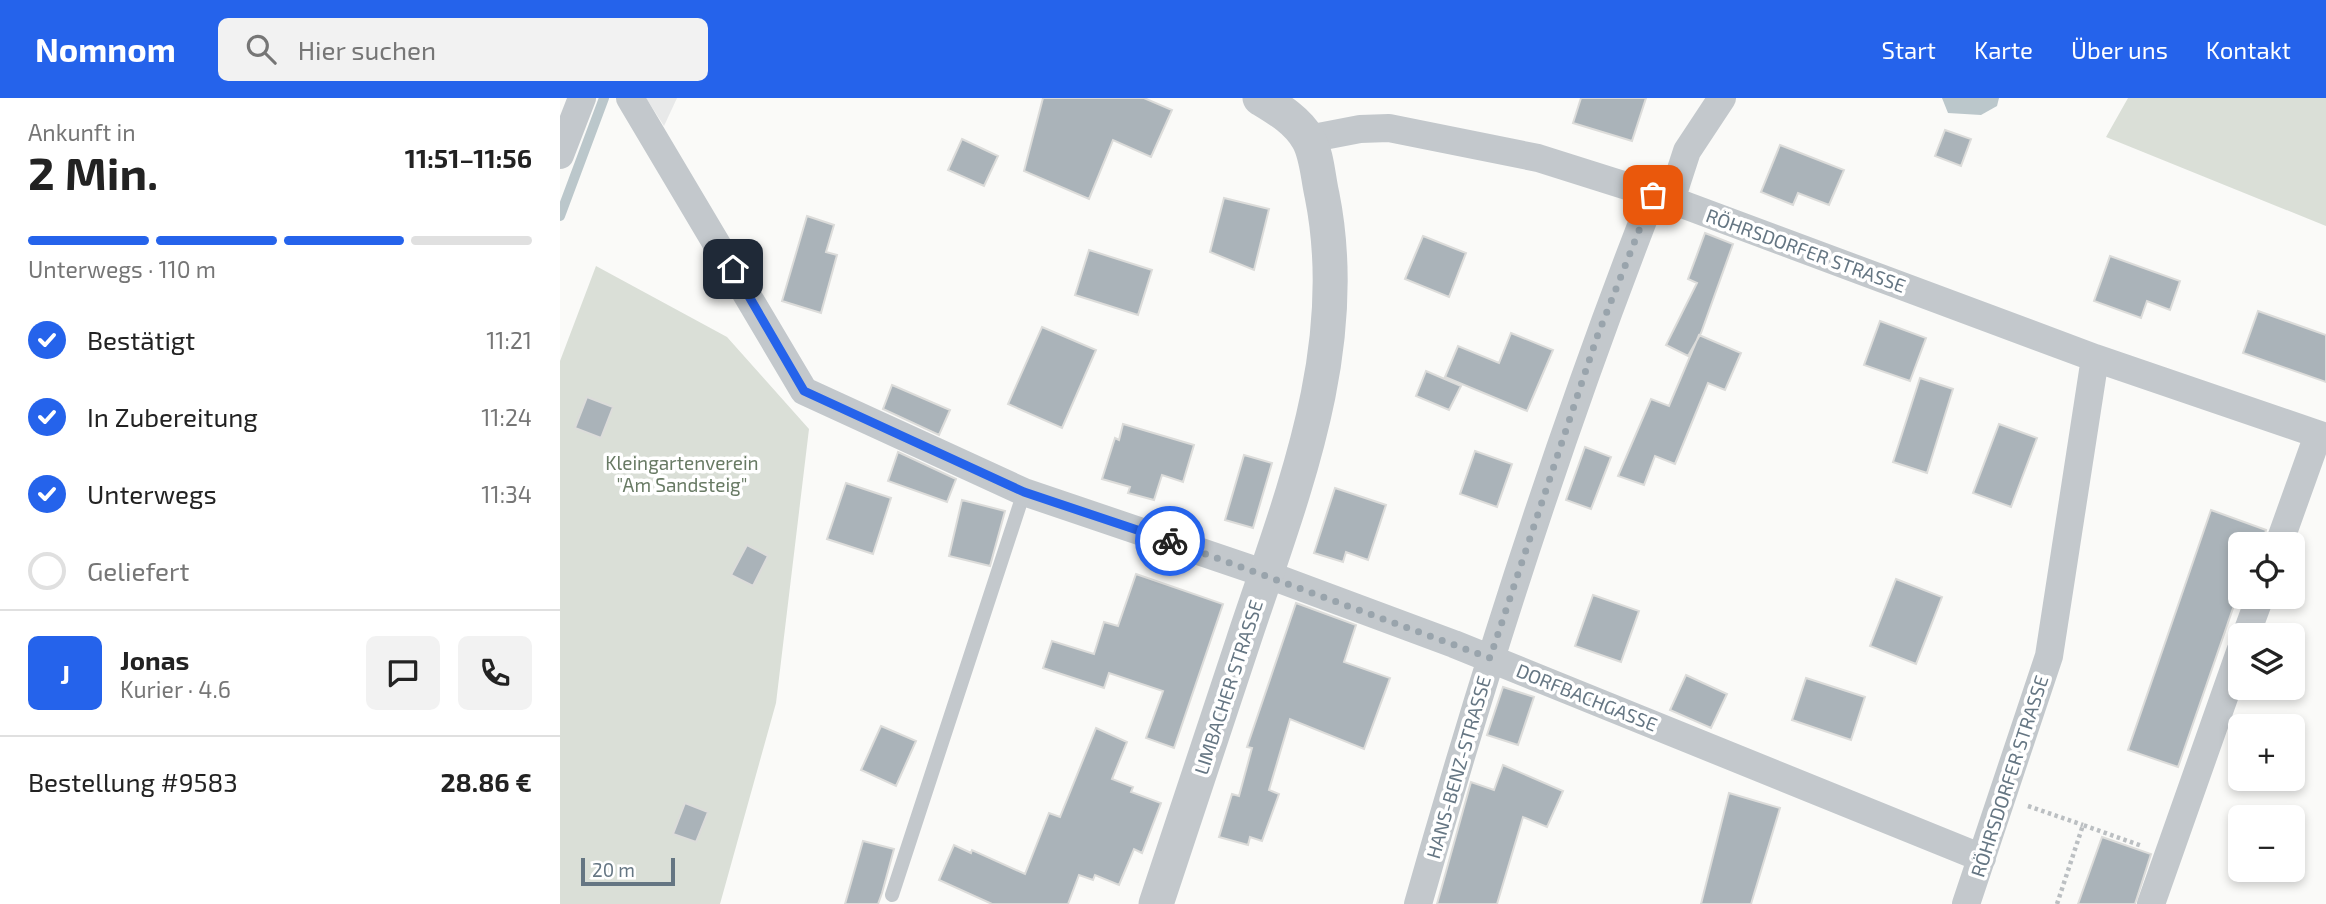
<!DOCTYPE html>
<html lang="de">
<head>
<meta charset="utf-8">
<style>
  :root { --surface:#fff; --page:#f2f2f2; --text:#222; --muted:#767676; --line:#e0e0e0; --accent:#2563eb }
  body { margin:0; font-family:"Exo 2",sans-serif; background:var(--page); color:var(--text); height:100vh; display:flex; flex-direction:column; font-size:26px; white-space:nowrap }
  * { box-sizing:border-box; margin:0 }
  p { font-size:23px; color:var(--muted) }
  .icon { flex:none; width:38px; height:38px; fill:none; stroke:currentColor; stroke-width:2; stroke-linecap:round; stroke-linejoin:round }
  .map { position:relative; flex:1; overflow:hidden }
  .sheet { display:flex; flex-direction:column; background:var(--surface); width:560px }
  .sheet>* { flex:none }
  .buttons { position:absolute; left:1668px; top:434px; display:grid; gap:14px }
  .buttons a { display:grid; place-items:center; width:77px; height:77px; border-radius:10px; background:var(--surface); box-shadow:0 4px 10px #0003; font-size:35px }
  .scale { position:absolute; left:21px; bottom:18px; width:94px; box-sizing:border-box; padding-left:7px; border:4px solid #657683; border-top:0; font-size:19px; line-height:24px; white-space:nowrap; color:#657683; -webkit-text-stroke:5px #fff; paint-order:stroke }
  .pin { position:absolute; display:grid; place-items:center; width:60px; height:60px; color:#fff; margin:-30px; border-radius:14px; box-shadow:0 4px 10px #0006 }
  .courier { position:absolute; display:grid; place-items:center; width:70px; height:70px; margin:-35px; border:5px solid #2563eb; border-radius:50%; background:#fff; color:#222; box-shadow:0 2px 9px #0007 }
  .summary em { font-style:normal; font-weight:700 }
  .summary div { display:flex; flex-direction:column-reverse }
  .summary { display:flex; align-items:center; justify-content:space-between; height:119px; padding:0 28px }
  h1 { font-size:46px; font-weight:700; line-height:52px }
  .bar { display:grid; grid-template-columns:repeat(4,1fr); gap:10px 7px; align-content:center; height:84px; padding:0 28px }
  .bar i { height:9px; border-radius:5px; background:var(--line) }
  .bar .active { background:var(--accent) }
  .bar p { grid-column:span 4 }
  .line { display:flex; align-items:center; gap:18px; padding:0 28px; border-top:2px solid var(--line) }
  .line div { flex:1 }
  .round { display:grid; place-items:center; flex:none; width:74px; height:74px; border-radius:10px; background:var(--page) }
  ol { padding:0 28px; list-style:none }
  li { display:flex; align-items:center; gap:21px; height:77px }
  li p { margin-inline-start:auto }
  li .icon { padding:7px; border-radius:50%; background:var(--accent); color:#fff; stroke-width:4 }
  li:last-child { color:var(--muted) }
  li i { width:38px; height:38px; border:4px solid var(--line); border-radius:50% }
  header { display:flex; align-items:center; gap:42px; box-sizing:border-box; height:98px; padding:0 35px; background:var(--accent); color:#fff }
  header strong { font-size:33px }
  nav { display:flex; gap:38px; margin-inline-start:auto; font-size:24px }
  .search { width:490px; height:63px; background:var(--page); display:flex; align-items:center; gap:18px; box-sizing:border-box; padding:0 24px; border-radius:10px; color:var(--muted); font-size:26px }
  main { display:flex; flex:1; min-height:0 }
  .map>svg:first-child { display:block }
  .built { fill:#e8e9e9 }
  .green { fill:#dadfd7 }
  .water { fill:#bbc7cb }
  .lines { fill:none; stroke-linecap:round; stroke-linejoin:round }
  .stream { stroke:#bbc7cb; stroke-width:10 }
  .building { fill:#aab3b9; stroke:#dcdcda; stroke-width:2 }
  .path { stroke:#bbbfc2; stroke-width:4.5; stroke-dasharray:3.5 3.5; stroke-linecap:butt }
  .service { stroke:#c3c8cc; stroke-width:14 }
  .minor { stroke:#c3c8cc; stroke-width:28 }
  .tertiary { stroke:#c3c8cc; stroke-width:35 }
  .done { stroke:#99a4ac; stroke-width:7; stroke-dasharray:0 12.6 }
  .route { stroke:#2563eb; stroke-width:9 }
  .labels { text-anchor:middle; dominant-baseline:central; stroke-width:7; stroke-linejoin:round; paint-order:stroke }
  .street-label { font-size:19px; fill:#657683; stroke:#fff }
  .park-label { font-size:19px; fill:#687a64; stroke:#fff }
</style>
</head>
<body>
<header>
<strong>Nomnom</strong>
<div class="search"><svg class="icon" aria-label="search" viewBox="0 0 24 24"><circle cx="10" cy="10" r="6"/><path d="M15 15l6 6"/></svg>Hier suchen</div>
<nav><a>Start</a><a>Karte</a><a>Über uns</a><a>Kontakt</a></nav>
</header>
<main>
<section class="sheet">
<div class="summary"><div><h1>2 Min.</h1><p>Ankunft in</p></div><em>11:51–11:56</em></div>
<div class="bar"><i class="active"></i><i class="active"></i><i class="active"></i><i></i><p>Unterwegs · 110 m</p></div>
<ol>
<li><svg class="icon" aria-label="check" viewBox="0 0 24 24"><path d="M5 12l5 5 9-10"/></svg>Bestätigt<p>11:21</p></li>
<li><svg class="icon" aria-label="check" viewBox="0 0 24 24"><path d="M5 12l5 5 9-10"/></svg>In Zubereitung<p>11:24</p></li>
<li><svg class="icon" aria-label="check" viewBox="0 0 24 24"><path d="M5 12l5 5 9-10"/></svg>Unterwegs<p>11:34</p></li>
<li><i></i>Geliefert</li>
</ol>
<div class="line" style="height:126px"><b class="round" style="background:var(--accent);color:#fff">J</b><div><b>Jonas</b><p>Kurier · 4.6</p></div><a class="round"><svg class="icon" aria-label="chat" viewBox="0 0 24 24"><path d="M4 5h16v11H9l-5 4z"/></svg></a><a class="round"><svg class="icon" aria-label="phone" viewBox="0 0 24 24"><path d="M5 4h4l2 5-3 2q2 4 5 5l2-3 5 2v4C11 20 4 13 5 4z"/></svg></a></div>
<div class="line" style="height:91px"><div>Bestellung #9583</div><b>28.86 €</b></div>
</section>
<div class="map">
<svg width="1766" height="806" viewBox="0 0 1766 806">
  <rect width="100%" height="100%" fill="#fafaf8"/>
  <path class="built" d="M86,0H117L104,28Z"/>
  <path class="green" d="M1568,0H1766V128L1546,39Z
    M36,168L167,239L249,331L216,605L160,806H0V263Z"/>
  <path class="water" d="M1382,0H1439L1437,8L1421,17L1388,15Z"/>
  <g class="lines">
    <path class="stream" d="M0,118L44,0"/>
  </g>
  <path class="building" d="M483,0H584L612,12L591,59L553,42L529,101L464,73Z
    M1021,0H1086L1072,43L1013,25Z
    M1385,32L1411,41L1401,68L1375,58Z
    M402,41L438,58L424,88L388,72Z
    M1220,47L1284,72L1269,107L1238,95L1233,107L1201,94Z
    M664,100L709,111L694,172L650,154Z
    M247,118L274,127L266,154L277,157L261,215L222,203Z
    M1145,135L1173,146L1141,235L1128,258L1106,247L1137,185L1128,181Z
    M863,138L906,155L889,199L845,181Z
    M529,152L592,172L578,217L515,197Z
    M1550,158L1620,183L1610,212L1587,203L1581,220L1534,203Z
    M1698,213L1766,237V284L1683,255Z
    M1320,223L1366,240L1350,283L1304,267Z
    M482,229L536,252L502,330L448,306Z
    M951,235L993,252L967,313L885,279L898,248L939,265Z
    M1139,237L1181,255L1165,292L1148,285L1115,366L1095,358L1084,387L1058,378L1091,301L1109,308Z
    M866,273L901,288L889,312L856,298Z
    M1360,280L1393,291L1367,375L1333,364Z
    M332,287L390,312L379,337L323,311Z
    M27,299L53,309L41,340L15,330Z
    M563,326L634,347L623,384L602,377L594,402L568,395L570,389L542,381L555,340L559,342Z
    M1439,326L1477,340L1451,409L1413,395Z
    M1025,349L1051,359L1031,411L1006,402Z
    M915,353L952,366L937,409L900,396Z
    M338,354L396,381L387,404L328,383Z
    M684,357L712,365L693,430L665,422Z
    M286,385L331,400L313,456L267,441Z
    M775,390L826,407L808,462L786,454L783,464L754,455Z
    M402,402L445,413L430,468L389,458Z
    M1651,412L1706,432L1703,446H1680V490L1618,669L1568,652Z
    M187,447L208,458L193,488L171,477Z
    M576,476L663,506L614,650L586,640L603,593L549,575L544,590L483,570L492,543L534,556L544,524L558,528Z
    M1336,481L1382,499L1356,566L1310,548Z
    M1033,497L1079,513L1061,564L1015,548Z
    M736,505L796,527L784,564L830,580L804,651L730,621L709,692L719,696L702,743L690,739L688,747L659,739L672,696L679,698L692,650L687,649Z
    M1126,577L1167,596L1151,630L1110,612Z
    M1246,580L1305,599L1291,642L1232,622Z
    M943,589L974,599L958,647L927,637Z
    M321,628L356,643L336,688L301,672Z
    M536,630L567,644L552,681L573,689L571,694L601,705L582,755L574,751L559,787L535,777L533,782L519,777L508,806H432L379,782L394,747L411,755L412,752L465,776L489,715L500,719Z
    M943,667L1003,693L987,729L963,719L937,806H877L911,684L934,692Z
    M1169,695L1220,710L1191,806H1141Z
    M125,705L148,714L136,744L113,736Z
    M1542,739L1591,756L1575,806H1518Z
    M303,743L334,751L322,795L318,806H285Z"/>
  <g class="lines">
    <path class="path" d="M1468,708L1523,727
      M1497,806L1523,727L1582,748"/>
    <path class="service" d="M332,797L464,394"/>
    <path class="minor" d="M70,0L244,293L464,394L706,476L894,546L1422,760
      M748,41L800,31L829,30L978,60L1111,102L1535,260L1766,339
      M0,57L22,0
      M1111,102L1127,53L1162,0
      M1719,446L1758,337
      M1686,537L1700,499
      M858,806C926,566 1002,329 1093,97
      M1406,806L1489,558L1535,260
      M1591,806L1680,554"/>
    <path class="tertiary" d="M596,806C625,719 654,632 683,544C731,399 793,252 762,97C758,80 757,56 748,41C737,22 718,11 700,0"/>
  </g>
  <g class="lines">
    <path class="done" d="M610,443L930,560L1037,239L1093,97"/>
    <path class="route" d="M173,171L244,293L464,394L610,443"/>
  </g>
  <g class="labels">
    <g class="street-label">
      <text transform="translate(1246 152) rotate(20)">RÖHRSDORFER STRASSE</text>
      <text transform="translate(668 589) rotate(-72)">LIMBACHER STRASSE</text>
      <text transform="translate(1027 599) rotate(22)">DORFBACHGASSE</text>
      <text transform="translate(898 669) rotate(-74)">HANS-BENZ-STRASSE</text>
      <text transform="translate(1449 678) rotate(-72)">RÖHRSDORFER STRASSE</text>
    </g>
    <g class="park-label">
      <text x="122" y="364">Kleingartenverein<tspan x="122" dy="22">"Am Sandsteig"</tspan></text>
    </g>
  </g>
</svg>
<div class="buttons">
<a><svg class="icon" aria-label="locate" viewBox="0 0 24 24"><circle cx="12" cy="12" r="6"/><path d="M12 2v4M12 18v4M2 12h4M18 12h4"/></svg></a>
<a><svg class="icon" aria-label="layers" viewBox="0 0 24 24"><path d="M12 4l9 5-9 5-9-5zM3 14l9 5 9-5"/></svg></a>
<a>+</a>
<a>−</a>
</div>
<div class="scale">20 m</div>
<div class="pin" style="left:1093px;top:97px;background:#ea580c"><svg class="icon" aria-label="bag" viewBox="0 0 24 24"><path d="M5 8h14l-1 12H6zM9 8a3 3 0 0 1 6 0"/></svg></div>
<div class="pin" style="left:173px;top:171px;background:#1f2937"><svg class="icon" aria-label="home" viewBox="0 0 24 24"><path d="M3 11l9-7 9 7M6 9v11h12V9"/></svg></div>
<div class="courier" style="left:610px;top:443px"><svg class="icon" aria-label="bike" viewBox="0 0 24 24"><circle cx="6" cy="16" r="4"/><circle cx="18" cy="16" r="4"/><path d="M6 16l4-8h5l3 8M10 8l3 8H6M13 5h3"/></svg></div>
</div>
</main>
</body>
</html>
